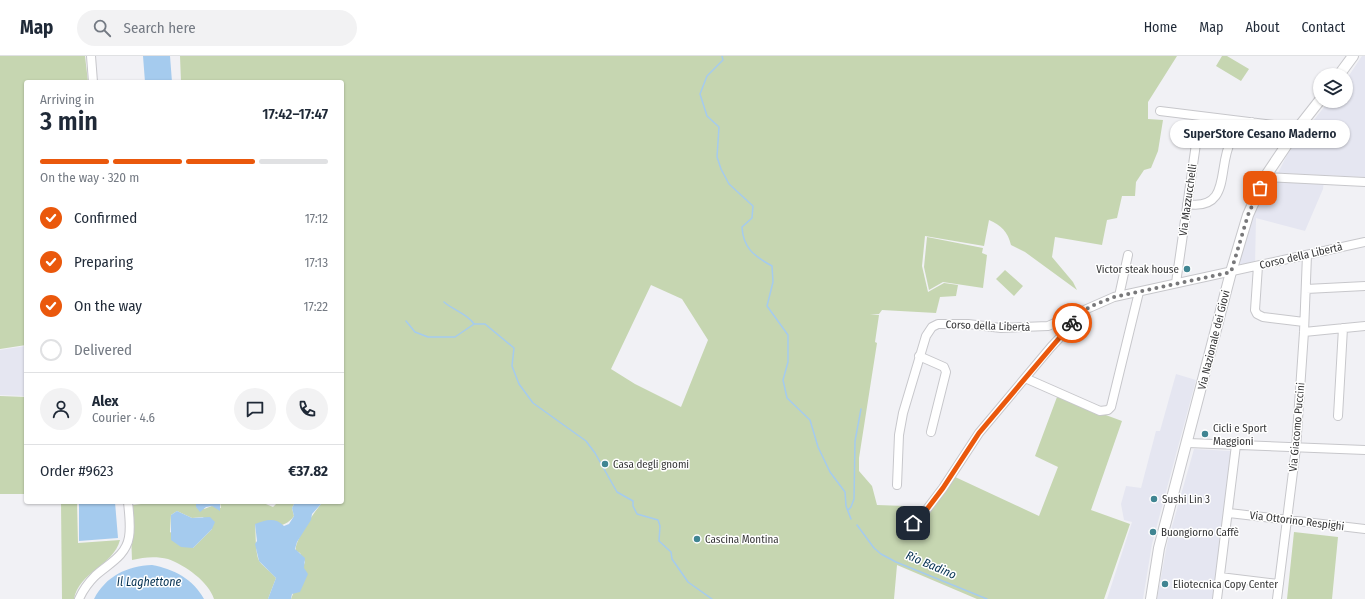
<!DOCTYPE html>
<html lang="en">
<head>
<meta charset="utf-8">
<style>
  :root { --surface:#fff; --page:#f2f2f3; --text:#1f2937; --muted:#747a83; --line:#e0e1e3; --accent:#ea580c }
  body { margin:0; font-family:"Fira Sans Condensed",sans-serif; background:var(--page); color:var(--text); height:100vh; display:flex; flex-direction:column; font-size:15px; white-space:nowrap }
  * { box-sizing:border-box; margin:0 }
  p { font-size:13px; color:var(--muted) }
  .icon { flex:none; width:22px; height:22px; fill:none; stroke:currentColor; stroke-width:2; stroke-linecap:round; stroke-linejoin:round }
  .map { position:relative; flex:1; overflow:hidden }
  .drawer { position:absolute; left:24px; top:24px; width:320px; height:424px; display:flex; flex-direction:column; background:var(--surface); border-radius:4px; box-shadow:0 1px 3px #0004 }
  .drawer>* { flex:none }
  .tools { position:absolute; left:1313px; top:12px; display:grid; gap:8px }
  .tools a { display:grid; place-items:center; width:40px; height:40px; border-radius:50%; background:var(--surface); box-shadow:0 1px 3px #0004; font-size:20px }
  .pin { position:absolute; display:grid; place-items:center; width:34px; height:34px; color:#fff; margin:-17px; border-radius:8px; box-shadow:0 2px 6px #0006 }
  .courier { position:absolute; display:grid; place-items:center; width:40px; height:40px; margin:-20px; border:3px solid #ea580c; border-radius:50%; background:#fff; color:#222; box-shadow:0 1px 5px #0007 }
  .bubble { position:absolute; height:28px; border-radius:14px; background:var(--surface); box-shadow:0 1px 3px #0004; font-size:13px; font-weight:600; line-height:28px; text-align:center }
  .head em { font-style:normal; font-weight:600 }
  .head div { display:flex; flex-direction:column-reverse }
  .head { display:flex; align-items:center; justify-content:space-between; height:68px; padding:0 16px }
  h1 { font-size:26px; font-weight:600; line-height:30px }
  .bar { display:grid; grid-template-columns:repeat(4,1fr); gap:6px 4px; align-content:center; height:48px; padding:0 16px }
  .bar i { height:5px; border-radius:3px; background:var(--line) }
  .bar .current { background:var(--accent) }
  .bar p { grid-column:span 4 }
  .line { display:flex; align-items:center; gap:10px; padding:0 16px; border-top:1px solid var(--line) }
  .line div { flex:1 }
  .round { display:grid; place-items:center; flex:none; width:42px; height:42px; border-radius:21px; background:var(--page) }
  ol { padding:0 16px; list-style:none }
  li { display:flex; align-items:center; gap:12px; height:44px }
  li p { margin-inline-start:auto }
  li .icon { padding:4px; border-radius:50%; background:var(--accent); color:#fff; stroke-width:4 }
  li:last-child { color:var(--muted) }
  li i { width:22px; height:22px; border:2px solid var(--line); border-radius:50% }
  header { display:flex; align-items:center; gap:24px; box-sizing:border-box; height:56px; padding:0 20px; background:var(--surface); border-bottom:1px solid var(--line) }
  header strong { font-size:19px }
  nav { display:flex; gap:22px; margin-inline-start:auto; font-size:14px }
  .search { width:280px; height:36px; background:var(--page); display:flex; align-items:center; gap:10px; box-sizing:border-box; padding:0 14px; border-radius:22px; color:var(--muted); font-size:15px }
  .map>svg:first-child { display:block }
  .built { fill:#e5e6f1 }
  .green { fill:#c6d6b1; fill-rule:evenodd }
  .water { fill:#a5cbee }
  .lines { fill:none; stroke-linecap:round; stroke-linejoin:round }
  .stream { stroke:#a5cbee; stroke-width:1.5 }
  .minor-casing { stroke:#c7c7cb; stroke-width:10 }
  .major-casing { stroke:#c7c7cb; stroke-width:12 }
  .minor { stroke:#fff; stroke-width:8 }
  .major { stroke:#fff; stroke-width:10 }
  .done { stroke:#78787a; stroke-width:4; stroke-dasharray:0 7.2 }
  .route { stroke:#ea580c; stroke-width:5 }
  .poi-dot { fill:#408592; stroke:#fff; stroke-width:1.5 }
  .labels { text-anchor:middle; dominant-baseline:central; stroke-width:3; stroke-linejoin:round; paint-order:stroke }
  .street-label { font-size:11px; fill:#373738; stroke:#fff }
  .poi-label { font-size:11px; fill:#373738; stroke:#fff; text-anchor:start }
  .water-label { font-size:12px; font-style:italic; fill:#043152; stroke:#fff }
</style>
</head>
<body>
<header>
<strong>Map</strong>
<div class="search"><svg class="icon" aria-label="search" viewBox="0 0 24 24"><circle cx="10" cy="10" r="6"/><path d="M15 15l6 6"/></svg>Search here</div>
<nav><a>Home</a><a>Map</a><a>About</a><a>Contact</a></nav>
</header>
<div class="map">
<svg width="1365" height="543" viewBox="0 0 1365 543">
  <rect width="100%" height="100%" fill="#f1f1f5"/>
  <path class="built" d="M1362,0H1365V121L1278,117L1289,95L1329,45H1346V24Z
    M1265,121L1324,124L1323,133L1305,175L1256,162L1255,210L1231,216Z
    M26,290V340L0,339V294Z
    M1176,318L1196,324L1152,488L1143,543H1107L1132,466L1124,464L1121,448L1126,430L1141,432L1156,375H1160Z
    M1194,393L1231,395L1213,543H1157L1167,488Z"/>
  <path class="green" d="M0,0H85L88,26H26V289L0,293Z
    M180,0H1177L1148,46V63L1163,64L1158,95L1151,112L1144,114L1136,126L1135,140H1122L1117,162L1107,164L1102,189L1055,181L1052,201L1073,226L1077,234L1025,196L1011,189C1008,176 1001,169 989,164L984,190L925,180L922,210L928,236L944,227L958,229L956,240L940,241L936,257L882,254L879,258L870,259H879L875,286L877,287L859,402V415L872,430L877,449L905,450L916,466L953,420L1039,460L1058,411L1035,400L1057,341L1122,365L1091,454L1130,468L1104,543H977L897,509L894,543H291L305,506L300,497L296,495C293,487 315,455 321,448L320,446H342V26H181ZM651,229L682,243L708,284L681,351L635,328L611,313Z
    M1222,0H1227L1249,13L1241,25L1216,10Z
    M927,181L983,192L982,197L987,199L983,232L943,226L929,234L924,211Z
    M1005,214L1023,230L1014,240L996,223Z
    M0,340L26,341V438H0Z
    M61,446H77L78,487L120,484C113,510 79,516 74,543H62Z
    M157,446H196V451L204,453L212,450L221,452L220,446H261L273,451L278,446H295L292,452L294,460C284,474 271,469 255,468C256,476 255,500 260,506C264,511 271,516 276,522L268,543H214C209,526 185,509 168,503C156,500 144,501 132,504L130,451L133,449ZM177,455L192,462L203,461L212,473L193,492L170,476L171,459Z
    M1294,476L1338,481L1332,543H1287Z"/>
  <path class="water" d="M143,0H170L172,26H145Z
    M79,446H115L118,482L79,485Z
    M196,446H220V455L212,450L206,451L200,456L196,451Z
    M295,446H320L321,448L312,458L311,464L297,486L295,493L305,502L304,512L308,518L300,536L292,538L291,543H268L276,522L259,505L255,488L257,485L255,468C266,464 275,461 284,470L289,468L294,460L292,452Z
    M177,455L192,462L210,461L215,466L212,473L193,492L181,491L171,484V459Z
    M152,509C174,513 193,523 204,543H94C106,520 127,510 152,509Z"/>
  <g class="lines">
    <path class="stream" d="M722,0L723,4L707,20L700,38L707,60L719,71L717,101L721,113L729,128L753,150L752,162L742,171C743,192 754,200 772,210L773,226L767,250L788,279V306L783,324L787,342L810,364L818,391L830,416L845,436L846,450L851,463
      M444,246C453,254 468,258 474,268
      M406,265L415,276L428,281H455L474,268H485L514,292L512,310L519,328L533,347L586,385L595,397L617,436L633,445V450L637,458L658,464L660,470L659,485L671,496L672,503L688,526L712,543
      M848,454L851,451L854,443L855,385L861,353
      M857,469L874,492L881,498L896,506L987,543"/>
    <defs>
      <path id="minor" d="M91,0L93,26
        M1160,55L1298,72
        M1265,121L1365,126
        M1187,148C1232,155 1217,110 1231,85C1235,78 1242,76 1248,73L1252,66
        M1258,210L1255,254L1257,258L1263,261L1304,266
        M1176,227L1200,60
        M1306,233L1365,230
        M1119,240L1128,199
        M1304,276L1365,270
        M919,300L944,311L946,316L931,376
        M1025,322L1100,355L1108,354L1111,351L1139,236
        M1338,360L1343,272
        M1188,387L1365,394
        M897,429L899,379L903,357L926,280L932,271L938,268H968L1001,272L1048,270L1114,241L1365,186
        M1229,457L1365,473
        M910,468L918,465L943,432L979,377L1051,291L1083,257
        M1220,521L1279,528
        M79,543C83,534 88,527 95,520C108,508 126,500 129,481C131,470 129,457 128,446
        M1217,543L1236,389
        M1277,543L1296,392L1304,276L1307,199"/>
      <path id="major" d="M1339,19L1353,0
        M1151,543L1159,492L1231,216L1248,159L1265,121L1298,72L1320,44"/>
    </defs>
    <use href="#minor" class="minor-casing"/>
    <use href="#major" class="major-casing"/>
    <use href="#minor" class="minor"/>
    <use href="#major" class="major"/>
  </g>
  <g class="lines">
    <path class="done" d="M1072,267L1089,251L1114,241L1231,216L1248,159L1260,132"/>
    <path class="route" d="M913,467L918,465L943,432L979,377L1072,267"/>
  </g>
  <g class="poi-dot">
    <circle cx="1187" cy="213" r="4"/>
    <circle cx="1205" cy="378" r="4"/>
    <circle cx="605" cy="408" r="4"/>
    <circle cx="1154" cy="443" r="4"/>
    <circle cx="1153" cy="476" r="4"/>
    <circle cx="697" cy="483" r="4"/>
    <circle cx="1165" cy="528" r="4"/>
  </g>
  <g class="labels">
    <g class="street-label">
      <text transform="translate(1188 144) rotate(-82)">Via Mazzucchelli</text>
      <text transform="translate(1301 200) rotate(-13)">Corso della Libertà</text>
      <text transform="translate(988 270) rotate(2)">Corso della Libertà</text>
      <text transform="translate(1214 284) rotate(-76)">Via Nazionale dei Giovi</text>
      <text transform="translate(1297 371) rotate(-85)">Via Giacomo Puccini</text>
      <text transform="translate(1297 465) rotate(7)">Via Ottorino Respighi</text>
    </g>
    <g class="poi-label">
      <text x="1179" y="213" text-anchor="end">Victor steak house</text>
      <text x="1213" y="372">Cicli e Sport<tspan x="1213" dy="13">Maggioni</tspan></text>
      <text x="613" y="408">Casa degli gnomi</text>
      <text x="1162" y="443">Sushi Lin 3</text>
      <text x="1161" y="476">Buongiorno Caffè</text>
      <text x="705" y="483">Cascina Montina</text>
      <text x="1173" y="528">Eliotecnica Copy Center</text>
    </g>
    <g class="water-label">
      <text transform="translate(931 509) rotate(23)">Rio Badino</text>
      <text x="149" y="526">Il Laghettone</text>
    </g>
  </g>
</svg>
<div class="tools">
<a><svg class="icon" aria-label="layers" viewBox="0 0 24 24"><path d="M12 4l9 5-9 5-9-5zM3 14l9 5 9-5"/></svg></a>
</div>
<div class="pin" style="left:1260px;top:132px;background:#ea580c"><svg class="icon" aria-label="bag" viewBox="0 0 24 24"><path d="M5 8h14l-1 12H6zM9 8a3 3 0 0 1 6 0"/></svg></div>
<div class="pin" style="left:913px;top:467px;background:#1f2937"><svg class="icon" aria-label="home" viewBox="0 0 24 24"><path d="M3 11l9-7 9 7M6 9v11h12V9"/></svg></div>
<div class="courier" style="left:1072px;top:267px"><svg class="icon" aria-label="bike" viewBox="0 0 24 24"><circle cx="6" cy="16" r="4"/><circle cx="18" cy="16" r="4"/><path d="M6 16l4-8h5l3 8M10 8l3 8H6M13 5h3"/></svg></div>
<div class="bubble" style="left:1170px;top:64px;width:180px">SuperStore Cesano Maderno</div>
<section class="drawer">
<div class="head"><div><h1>3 min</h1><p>Arriving in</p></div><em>17:42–17:47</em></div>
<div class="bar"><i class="current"></i><i class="current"></i><i class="current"></i><i></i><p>On the way · 320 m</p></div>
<ol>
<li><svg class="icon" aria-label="check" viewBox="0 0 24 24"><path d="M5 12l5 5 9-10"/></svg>Confirmed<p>17:12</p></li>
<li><svg class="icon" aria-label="check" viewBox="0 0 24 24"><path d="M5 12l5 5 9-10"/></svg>Preparing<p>17:13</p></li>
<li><svg class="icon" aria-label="check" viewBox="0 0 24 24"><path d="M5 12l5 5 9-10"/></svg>On the way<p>17:22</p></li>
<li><i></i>Delivered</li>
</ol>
<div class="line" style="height:72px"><a class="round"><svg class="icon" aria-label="person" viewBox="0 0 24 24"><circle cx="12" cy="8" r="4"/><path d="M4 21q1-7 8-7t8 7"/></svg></a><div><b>Alex</b><p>Courier · 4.6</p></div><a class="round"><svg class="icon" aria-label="chat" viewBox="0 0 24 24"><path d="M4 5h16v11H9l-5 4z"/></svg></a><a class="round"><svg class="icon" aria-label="phone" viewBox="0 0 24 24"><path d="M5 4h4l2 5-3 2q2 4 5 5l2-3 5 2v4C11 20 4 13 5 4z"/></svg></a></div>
<div class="line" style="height:52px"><div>Order #9623</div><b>€37.82</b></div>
</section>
</div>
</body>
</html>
